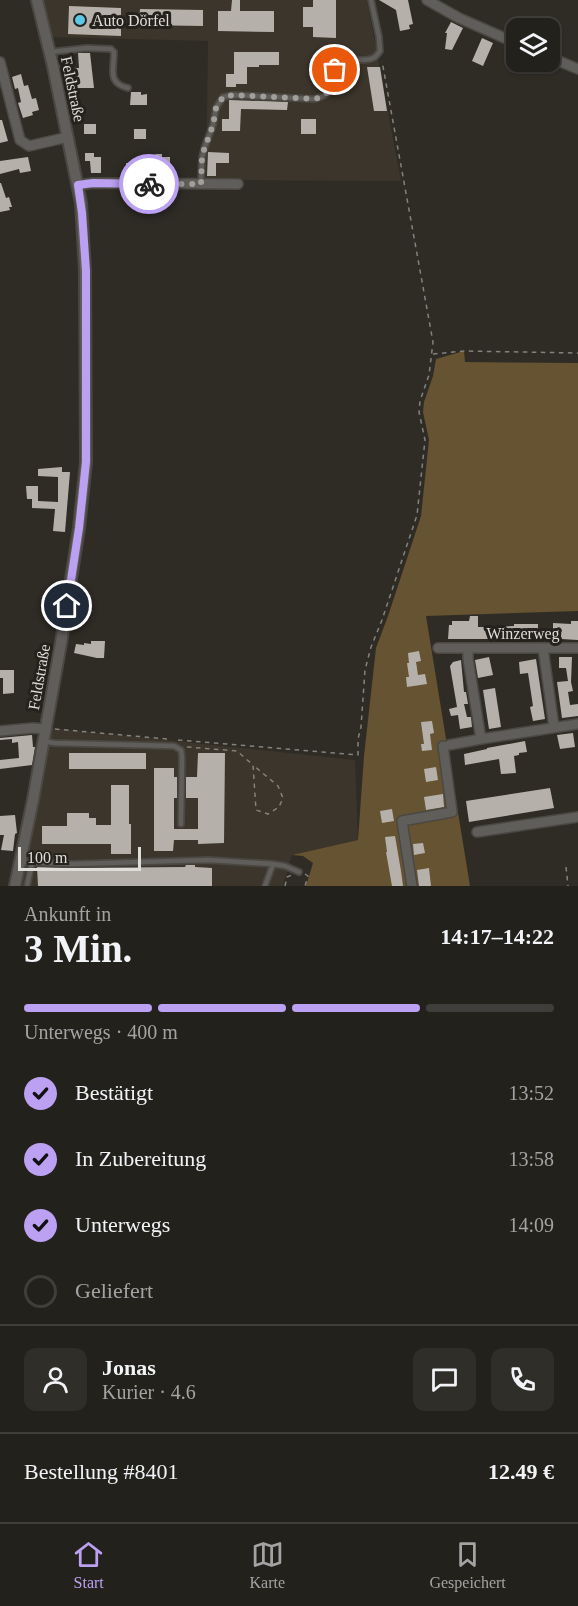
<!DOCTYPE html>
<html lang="de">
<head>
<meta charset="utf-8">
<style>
  :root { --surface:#23211c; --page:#2f2e29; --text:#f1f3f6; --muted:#a3a3a3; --line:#403e3b; --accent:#bca0f2 }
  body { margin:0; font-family:"Times New Roman",serif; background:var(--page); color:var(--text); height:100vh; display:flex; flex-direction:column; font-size:22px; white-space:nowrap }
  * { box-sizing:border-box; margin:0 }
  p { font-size:20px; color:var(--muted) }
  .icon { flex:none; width:33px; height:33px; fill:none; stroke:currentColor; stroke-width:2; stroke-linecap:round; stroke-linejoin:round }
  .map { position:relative; height:886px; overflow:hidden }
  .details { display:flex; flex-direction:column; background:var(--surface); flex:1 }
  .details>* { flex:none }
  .buttons { position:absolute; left:506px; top:18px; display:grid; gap:12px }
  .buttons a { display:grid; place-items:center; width:54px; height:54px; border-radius:12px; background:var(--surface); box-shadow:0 2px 4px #0004,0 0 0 2px var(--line); font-size:30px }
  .scale { position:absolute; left:18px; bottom:15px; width:123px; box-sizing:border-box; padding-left:6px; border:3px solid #dfddd9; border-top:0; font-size:16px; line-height:21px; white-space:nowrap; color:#dfddd9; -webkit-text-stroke:4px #25221d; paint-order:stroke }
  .pin { position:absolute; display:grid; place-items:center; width:51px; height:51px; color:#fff; margin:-26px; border:3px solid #fff; border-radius:50%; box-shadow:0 2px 6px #0007 }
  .courier { position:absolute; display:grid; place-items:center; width:60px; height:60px; margin:-30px; border:4px solid #bca0f2; border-radius:50%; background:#fff; color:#222; box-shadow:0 2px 8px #0007 }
  .head em { font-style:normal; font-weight:700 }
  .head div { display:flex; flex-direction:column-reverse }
  .head { display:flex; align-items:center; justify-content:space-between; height:102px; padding:0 24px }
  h1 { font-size:39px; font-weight:700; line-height:45px }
  .bar { display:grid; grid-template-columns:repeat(4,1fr); gap:9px 6px; align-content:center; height:72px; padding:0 24px }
  .bar i { height:8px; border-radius:4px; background:var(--line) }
  .bar .selected { background:var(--accent) }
  .bar p { grid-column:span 4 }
  .line { display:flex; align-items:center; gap:15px; padding:0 24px; border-top:2px solid var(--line) }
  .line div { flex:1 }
  .round { display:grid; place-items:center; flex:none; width:63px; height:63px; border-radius:12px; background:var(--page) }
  ol { padding:0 24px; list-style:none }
  li { display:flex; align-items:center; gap:18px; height:66px }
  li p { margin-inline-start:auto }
  li .icon { padding:6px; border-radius:50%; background:var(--accent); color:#111; stroke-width:4 }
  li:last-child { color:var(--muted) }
  li i { width:33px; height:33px; border:3px solid var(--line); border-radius:50% }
  .tabs { display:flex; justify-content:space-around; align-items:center; height:84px; border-top:2px solid var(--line); background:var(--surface); font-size:16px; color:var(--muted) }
  .tabs a { display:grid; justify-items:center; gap:3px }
  .tabs .selected { color:var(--accent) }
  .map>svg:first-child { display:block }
  .built { fill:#3b352b }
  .green { fill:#655331 }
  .building { fill:#b5b1aa }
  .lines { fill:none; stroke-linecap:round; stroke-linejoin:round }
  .service-casing { stroke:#4b4843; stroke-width:8 }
  .minor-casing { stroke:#4b4843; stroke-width:12 }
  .tertiary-casing { stroke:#4b4843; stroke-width:14 }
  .path { stroke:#84827c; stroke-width:1.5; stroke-dasharray:4.5 4.5; stroke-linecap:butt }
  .service { stroke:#605e5b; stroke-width:4.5 }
  .minor { stroke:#605e5b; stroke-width:9 }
  .tertiary { stroke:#605e5b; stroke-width:10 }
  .done { stroke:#a19f9a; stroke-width:6; stroke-dasharray:0 10.8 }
  .route { stroke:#bca0f2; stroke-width:8 }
  .poi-dot { fill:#5cc7e7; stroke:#25221d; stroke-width:2 }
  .labels { text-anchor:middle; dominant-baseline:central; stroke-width:6; stroke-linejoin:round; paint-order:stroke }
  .poi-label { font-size:16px; fill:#dfddd9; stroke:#25221d; text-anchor:start }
  .street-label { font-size:16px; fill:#dfddd9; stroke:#25221d }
</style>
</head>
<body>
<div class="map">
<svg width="578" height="886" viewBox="0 0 578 886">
  <rect width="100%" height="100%" fill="#2f2c26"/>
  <path class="built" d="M42,0H367L401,181L206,180L208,41L51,37Z
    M52,728L355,760L358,840L292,855L283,886H19Z"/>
  <path class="green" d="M464,351L465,362L578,363V611L426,616L470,886H306L313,863L303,856L292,855L358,840L364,756L376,648L388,616L421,516L429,440L423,412L424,402L433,376L436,359Z"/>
  <path class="building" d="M232,0H240V11H274V32L218,31V11H231Z
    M313,0H336V38L313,37V27H303V7H313Z
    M379,0H408L413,24L409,25L410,29L400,31L396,10Z
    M69,6L121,8V36L68,34Z
    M140,9L203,10V26L139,25Z
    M451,22L463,28L452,50L445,49L447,33H445Z
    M482,38L493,43L483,66L472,61Z
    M234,52H279V65H259V67H247V84H236V87H226V74H234Z
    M78,53H90L94,88H76L75,68H79Z
    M367,67H380L387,111H374Z
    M21,74L24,86L28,85L32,99L36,98L39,110L32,112L33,115L23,118L18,103L21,102L18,88L15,89L12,77Z
    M131,92H141V95L147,94V105H130Z
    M229,100L288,102L287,110L241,109L240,131H222V119H229Z
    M301,119H316V134H301Z
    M0,120H2L8,141L0,143Z
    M84,124H96V134H84Z
    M134,129H146V139H134Z
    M208,152L229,153V163H216V176H207Z
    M85,153H94V157H101V173H91L90,161H85Z
    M156,154H162V157H170V169L154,168L153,167V157Z
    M28,157L31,171L20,173L19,169L0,174V161Z
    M126,163H137V174H126Z
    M0,183H1L6,198L9,197L12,207H9L10,210L0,212Z
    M62,467V472H70L65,532L53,531L55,509L32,508V499H27L26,486H38V501L58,502V477L38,476V469Z
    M470,616H478V627H495L514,626V624H538V639H448L449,625H452V621H469Z
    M571,621H578V640L561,639V634H553V623L571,624Z
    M91,641H105L104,658H97L74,653L76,644L84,645V643L91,644Z
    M419,651L421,661L416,662L418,675L425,674L427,684L407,687L406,677H409L407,663H409L408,653Z
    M489,657L493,675L478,678L475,660Z
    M559,657H572L571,682L573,691L568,692L570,705L578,704V716L562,718L557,682L568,681L566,668H559Z
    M536,659L545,719L533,721L530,707L533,706L528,673L520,674L519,662Z
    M461,660L464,692H466L468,704H464L467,717H471L472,727L460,729L458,715L451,716L449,709L457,707L450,666L453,662Z
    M0,670H14V693L3,694V678H0Z
    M495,688L501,727L489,729L483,690Z
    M432,721L434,733L430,734L432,750L422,751L421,744H424L421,722Z
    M573,733L575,747L560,749L557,735Z
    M32,735L33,747H35L32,765L0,769V760L19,758L18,742L12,743V739L0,740V738Z
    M525,741L527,752L519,753V755L514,756L516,773L501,774L499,759L465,765L464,754L487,749V748Z
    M69,753H146V769H69Z
    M198,753H225L224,843L198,844V840H174L173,851H154V768H174V777H177V798H174V829H198V798H186V777H197Z
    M436,767L438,780L426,782L424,769Z
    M111,785H129V824H131V854H111V844H42V826H67V813H89V818H96V825H111Z
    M550,788L554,808L469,822L466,801Z
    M443,794L444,807L426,810L424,797Z
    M392,809L394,821L382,823L380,811Z
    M15,815L17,833L15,834L13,851L1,850L4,835H0V816Z
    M395,836L401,871L403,886H392L386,852H387L385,837Z
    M423,843L425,853L414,855L413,844Z
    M186,865H195V867L212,868V886H38L37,867L71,868L185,867Z
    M429,868L431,886H419L417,870Z"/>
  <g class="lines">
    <defs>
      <path id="service" d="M50,52L87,48L111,49L114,52C114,70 107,83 128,88
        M201,184L202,158L204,149L213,125L216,108L223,97L234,95L314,99C341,94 327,74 340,63C348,56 363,63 373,58C376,57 378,54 380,51L379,37L371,0
        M43,741L54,743L174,746L181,750L182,757L181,824
        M20,862L71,864L209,860L273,864
        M27,886L32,863
        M265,886L273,864L285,866L299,872"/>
      <path id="minor" d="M427,0L459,18L516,43
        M549,57L578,69
        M0,62L20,140L29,146L68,137
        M78,185L93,183L238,184
        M438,648H578
        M468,648V659L481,739L578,724
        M543,648L554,727
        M0,731L33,728L45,729
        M449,745L481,739
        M477,832L578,817
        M412,886L402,821L452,812L443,746"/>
      <path id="tertiary" d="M15,886L33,800L61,643L79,528L86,462L85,271L81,203L53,66L37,0"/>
    </defs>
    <use href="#service" class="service-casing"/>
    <use href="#minor" class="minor-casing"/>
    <use href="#tertiary" class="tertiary-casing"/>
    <path class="path" d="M433,354L464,351L578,353
      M55,729L167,739
      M178,740L358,755V739L361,727L365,670L371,647L382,620L417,515L425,440L419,412L420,401L429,375L433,342L382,61
      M187,747L237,751L253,765L256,810L268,814L279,807L283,798L278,786L253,765
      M566,867L568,886
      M305,874L308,876L305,886
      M285,886L287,877L292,875"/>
    <use href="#service" class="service"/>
    <use href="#minor" class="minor"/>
    <use href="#tertiary" class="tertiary"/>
  </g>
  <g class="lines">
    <path class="done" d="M149,184H201L202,158L204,150L213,125L216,108L223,97L234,95L314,99C330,96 333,85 335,70"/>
    <path class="route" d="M67,606L79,528L86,462V271L82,213L78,185L93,183L149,184"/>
  </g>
  <circle class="poi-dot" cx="80" cy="20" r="6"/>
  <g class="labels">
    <g class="poi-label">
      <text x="92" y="20">Auto Dörfel</text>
    </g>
    <g class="street-label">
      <text transform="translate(73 89) rotate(78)">Feldstraße</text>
      <text x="523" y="633">Winzerweg</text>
      <text transform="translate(39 677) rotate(-80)">Feldstraße</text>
    </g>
  </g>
</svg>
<div class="buttons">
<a><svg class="icon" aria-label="layers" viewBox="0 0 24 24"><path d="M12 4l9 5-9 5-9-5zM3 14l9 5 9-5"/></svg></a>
</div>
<div class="scale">100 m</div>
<div class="pin" style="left:335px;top:70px;background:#ea580c"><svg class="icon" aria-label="bag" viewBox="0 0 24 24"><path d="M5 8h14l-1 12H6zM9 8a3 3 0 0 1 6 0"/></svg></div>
<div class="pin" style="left:67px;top:606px;background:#1f2937"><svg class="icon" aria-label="home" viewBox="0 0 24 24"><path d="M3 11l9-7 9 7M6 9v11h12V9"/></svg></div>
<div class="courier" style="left:149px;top:184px"><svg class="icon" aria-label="bike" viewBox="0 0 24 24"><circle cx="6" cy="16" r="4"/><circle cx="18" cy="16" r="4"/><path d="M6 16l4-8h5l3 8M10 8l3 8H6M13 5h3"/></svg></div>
</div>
<section class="details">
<div class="head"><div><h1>3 Min.</h1><p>Ankunft in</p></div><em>14:17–14:22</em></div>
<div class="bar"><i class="selected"></i><i class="selected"></i><i class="selected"></i><i></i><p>Unterwegs · 400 m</p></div>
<ol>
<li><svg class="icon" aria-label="check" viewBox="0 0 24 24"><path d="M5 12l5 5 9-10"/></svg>Bestätigt<p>13:52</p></li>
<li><svg class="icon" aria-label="check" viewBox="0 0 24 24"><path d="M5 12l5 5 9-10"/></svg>In Zubereitung<p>13:58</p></li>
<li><svg class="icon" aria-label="check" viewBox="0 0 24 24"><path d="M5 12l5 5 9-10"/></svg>Unterwegs<p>14:09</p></li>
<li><i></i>Geliefert</li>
</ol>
<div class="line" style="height:108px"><a class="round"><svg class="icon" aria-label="person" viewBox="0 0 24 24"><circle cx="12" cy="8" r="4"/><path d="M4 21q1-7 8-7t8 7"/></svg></a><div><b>Jonas</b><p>Kurier · 4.6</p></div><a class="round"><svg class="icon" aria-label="chat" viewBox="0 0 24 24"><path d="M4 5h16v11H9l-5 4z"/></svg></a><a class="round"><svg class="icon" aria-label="phone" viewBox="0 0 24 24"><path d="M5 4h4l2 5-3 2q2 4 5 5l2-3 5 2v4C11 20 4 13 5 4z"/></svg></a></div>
<div class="line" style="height:78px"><div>Bestellung #8401</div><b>12.49 €</b></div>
</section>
<nav class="tabs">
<a class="selected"><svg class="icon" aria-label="home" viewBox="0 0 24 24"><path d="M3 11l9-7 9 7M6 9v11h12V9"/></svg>Start</a>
<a><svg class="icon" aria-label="map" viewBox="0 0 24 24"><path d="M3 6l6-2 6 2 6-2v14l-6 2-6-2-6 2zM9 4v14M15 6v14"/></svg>Karte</a>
<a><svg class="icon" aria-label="saved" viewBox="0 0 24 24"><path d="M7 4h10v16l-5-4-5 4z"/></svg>Gespeichert</a>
</nav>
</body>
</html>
